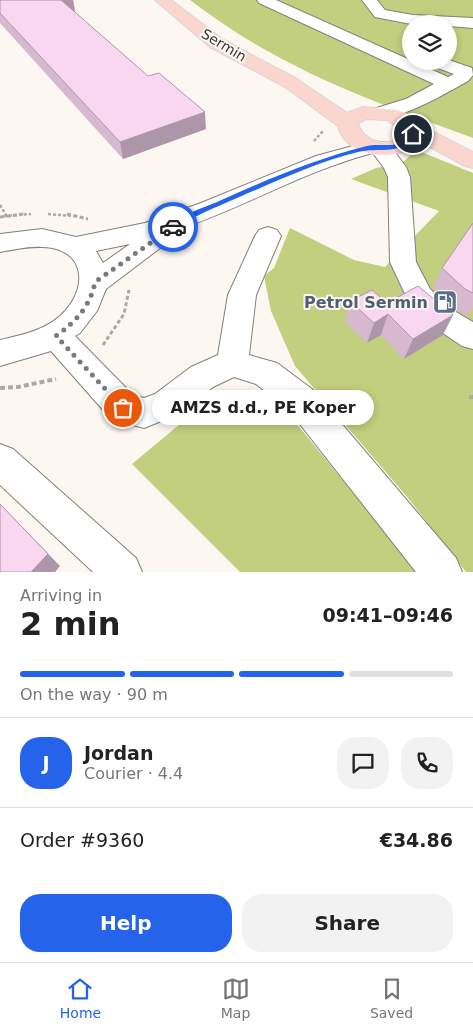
<!DOCTYPE html>
<html lang="en">
<head>
<meta charset="utf-8">
<style>
  :root { --surface:#fff; --page:#f2f2f2; --text:#222; --muted:#767676; --line:#e0e0e0; --accent:#2563eb }
  body { margin:0; font-family:"DejaVu Sans",sans-serif; background:var(--page); color:var(--text); height:100vh; display:flex; flex-direction:column; font-size:19px; white-space:nowrap }
  * { box-sizing:border-box; margin:0 }
  p { font-size:16px; color:var(--muted) }
  .icon { flex:none; width:28px; height:28px; fill:none; stroke:currentColor; stroke-width:2; stroke-linecap:round; stroke-linejoin:round }
  .map { position:relative; height:572px; overflow:hidden }
  .details { display:flex; flex-direction:column; background:var(--surface); flex:1 }
  .details>* { flex:none }
  .tools { position:absolute; left:402px; top:15px; display:grid; gap:10px }
  .tools a { display:grid; place-items:center; width:55px; height:55px; border-radius:50%; background:var(--surface); box-shadow:0 2px 8px #0003; font-size:25px }
  .pin { position:absolute; display:grid; place-items:center; width:42px; height:42px; color:#fff; margin:-21px; border:2px solid #fff; border-radius:50%; box-shadow:0 1px 5px #0007 }
  .courier { position:absolute; display:grid; place-items:center; width:50px; height:50px; margin:-25px; border:4px solid #2563eb; border-radius:50%; background:#fff; color:#222; box-shadow:0 1px 6px #0007 }
  .bubble { position:absolute; height:35px; border-radius:18px; background:var(--surface); box-shadow:0 2px 8px #0003; font-size:16px; font-weight:600; line-height:35px; text-align:center }
  .headline em { font-style:normal; font-weight:600 }
  .headline div { display:flex; flex-direction:column-reverse }
  .headline { display:flex; align-items:center; justify-content:space-between; height:85px; padding:0 20px }
  h1 { font-size:32px; font-weight:600; line-height:38px }
  .bar { display:grid; grid-template-columns:repeat(4,1fr); gap:8px 5px; align-content:center; height:60px; padding:0 20px }
  .bar i { height:6px; border-radius:4px; background:var(--line) }
  .bar .active { background:var(--accent) }
  .bar p { grid-column:span 4 }
  .line { display:flex; align-items:center; gap:12px; padding:0 20px; border-top:1px solid var(--line) }
  .line div { flex:1 }
  .round { display:grid; place-items:center; flex:none; width:52px; height:52px; border-radius:20px; background:var(--page) }
  .button { display:flex; gap:10px; margin-top:auto; padding:10px 20px }
  .button a { flex:1; height:58px; border-radius:20px; background:var(--accent); color:#fff; font-size:20px; font-weight:600; line-height:58px; text-align:center }
  .button a+a { background:var(--page); color:var(--text) }
  .tabs { display:flex; justify-content:space-around; align-items:center; height:70px; border-top:1px solid var(--line); background:var(--surface); font-size:14px; color:var(--muted) }
  .tabs a { display:grid; justify-items:center; gap:2px }
  .tabs .active { color:var(--accent) }
  .map>svg:first-child { display:block }
  .green { fill:#c1cf7e; fill-rule:evenodd }
  .lines { fill:none; stroke-linecap:round; stroke-linejoin:round }
  .minor-casing { stroke:#847f7a; stroke-width:2 }
  .major-casing { stroke:#d7d7d6; stroke-width:2 }
  .path-far2 { stroke:#ada8a4; stroke-width:2.5; stroke-dasharray:3 2; stroke-linecap:butt }
  .path-far1 { stroke:#ada8a4; stroke-width:3; stroke-dasharray:4 2.5; stroke-linecap:butt }
  .path { stroke:#ada8a4; stroke-width:4; stroke-dasharray:5 3; stroke-linecap:butt }
  .minor { fill:#fff; fill-rule:evenodd }
  .major { fill:#fbd6ce; fill-rule:evenodd }
  .wall { fill:#d6b9cf }
  .shaded-wall { fill:#ae96a9 }
  .building { fill:#f9d7f1; stroke:#ae96a9 }
  .route { fill:#2563eb }
  .done { stroke:#7d7a76; stroke-width:5; stroke-dasharray:0 9 }
  .labels { text-anchor:middle; dominant-baseline:central; stroke-width:4; stroke-linejoin:round; paint-order:stroke }
  .far-street-label { font-size:14px; fill:#383634; stroke:#fdf7f1 }
  .service-label { font-size:16px; font-weight:bold; fill:#4e5e75; stroke:#fdf7f1; text-anchor:end }
</style>
</head>
<body>
<div class="map">
<svg width="473" height="572" viewBox="0 0 473 572">
  <rect width="100%" height="100%" fill="#fdf7f1"/>
  <path class="green" d="M190,0H473V138C412,115 348,94 290,63C254,45 222,24 190,0ZM411,24H449V61H411Z
    M419,151L473,173V572H466L408,498L295,366L271,311L264,276L274,268L290,228L354,260L385,267L439,211L351,179L376,168L402,163L413,153Z
    M230,391H255L282,406L418,572H240L132,464L198,409Z"/>
  <g class="lines">
    <defs>
      <path id="minor" d="M257,0H276L448,77L454,74L432,66L430,61L449,60L472,68L473,75L468,81C446,93 397,123 373,117L370,113L373,109L406,99L434,84L259,3Z
        M362,0H377L385,10L413,15L473,18V28L449,26V24H411L375,17Z
        M371,141L388,143L406,167L410,177L416,262L430,289L454,311L473,322V349L462,346L434,327L410,304L406,296L390,262L388,177L384,168L373,153C303,171 242,209 174,231L176,233L172,239L106,289L97,311L80,333L75,336L133,395L144,398L155,394L191,367L218,355L228,295L255,236L259,230L268,227L277,230L281,236L256,295L249,355L277,363L312,389L456,558L462,572H416L288,409L256,384L234,377L213,387L179,414L144,428L111,419L51,351L0,366V340C21,335 43,331 60,316C89,290 87,248 42,247C28,246 13,250 0,252V234L42,229L76,237L145,223L201,203L316,156ZM130,244L103,263L96,251Z
        M0,444L13,449L136,558L142,572H93L0,485Z"/>
      <path id="major" d="M155,0H171L222,39L297,79L347,113L363,107L396,110L405,113L418,124L473,152V168L465,166L419,141C400,164 345,158 338,126L285,87L210,47ZM366,119L387,120L401,130L400,136C388,149 362,141 358,123Z"/>
    </defs>
    <use href="#minor" class="minor-casing"/>
    <use href="#major" class="major-casing"/>
    <path class="path-far2" d="M314,141L323,131
      M0,205L6,215
      M48,214L73,216
      M4,216L31,214"/>
    <path class="path-far1" d="M67,214L88,219
      M0,217L24,214
      M103,345L124,314L129,290"/>
    <path class="path" d="M0,388L18,387L56,379
      M469,397H473"/>
    <use href="#minor" class="minor"/>
    <use href="#major" class="major"/>
  </g>
  <path class="wall" d="M0,0H73L75,11H74L206,129L123,159L0,23Z
    M473,223V307L467,316L455,309L433,289L442,268Z
    M350,301L387,303L443,335L404,359L381,335L367,343L345,322Z"/>
  <path class="shaded-wall" d="M60,0H73L75,11L63,14Z
    M205,112L206,129L123,159L120,142Z
    M388,314L381,335L367,343L374,323Z
    M453,315L443,335L404,359L413,339Z
    M0,504L60,566L55,572H31Z"/>
  <path class="building" d="M0,0H61L148,76L159,73L205,112L120,142L0,13Z
    M473,223V293L465,289L442,268Z
    M418,286L453,315L413,339L388,314L374,323L350,301L372,290L387,303Z
    M0,504L48,554L31,572H0Z"/>
  <path class="route" d="M410,132L416,134C408,156 376,147 358,152C317,162 277,181 237,198C217,207 195,215 176,228L170,227C181,214 201,209 217,202C266,180 315,159 367,146C383,142 401,152 410,132Z"/>
  <g class="lines">
    <path class="done" d="M123,408L56,336C76,321 90,307 95,282L173,227"/>
  </g>
  <defs>
    <symbol id="fuel-square" viewBox="-11 -11 22 22"><rect x="-9" y="-9" width="18" height="18" rx="4" fill="#5c6f8a" stroke="#fdf7f1"/><path d="M-5.5-6h7V0h2V4h1.3V-2.5L3-4.5l.8-.8L6-3V5H2.5V1h-1V6h-7ZM-4.2-4.7v3.2H.2V-4.7Z" fill="#fff"/></symbol>
  </defs>
  <g fill-rule="evenodd">
    <use href="#fuel-square" x="431" y="288" width="28" height="28"/>
  </g>
  <g class="labels">
    <g class="far-street-label">
      <text transform="translate(224 45) rotate(31)">Sermin</text>
    </g>
    <g class="service-label">
      <text x="428" y="302">Petrol Sermin</text>
    </g>
  </g>
</svg>
<div class="tools">
<a><svg class="icon" aria-label="layers" viewBox="0 0 24 24"><path d="M12 4l9 5-9 5-9-5zM3 14l9 5 9-5"/></svg></a>
</div>
<div class="pin" style="left:123px;top:408px;background:#ea580c"><svg class="icon" aria-label="bag" viewBox="0 0 24 24"><path d="M5 8h14l-1 12H6zM9 8a3 3 0 0 1 6 0"/></svg></div>
<div class="pin" style="left:413px;top:134px;background:#1f2937"><svg class="icon" aria-label="home" viewBox="0 0 24 24"><path d="M3 11l9-7 9 7M6 9v11h12V9"/></svg></div>
<div class="courier" style="left:173px;top:227px"><svg class="icon" aria-label="car" viewBox="0 0 24 24"><path d="M5 17H2v-5l4-1 3-4h7l3 4 3 1v5h-3M9 17h6M6 11h13"/><circle cx="7" cy="17" r="2"/><circle cx="17" cy="17" r="2"/></svg></div>
<div class="bubble" style="left:152px;top:390px;width:222px">AMZS d.d., PE Koper</div>
</div>
<section class="details">
<div class="headline"><div><h1>2 min</h1><p>Arriving in</p></div><em>09:41–09:46</em></div>
<div class="bar"><i class="active"></i><i class="active"></i><i class="active"></i><i></i><p>On the way · 90 m</p></div>
<div class="line" style="height:90px"><b class="round" style="background:var(--accent);color:#fff">J</b><div><b>Jordan</b><p>Courier · 4.4</p></div><a class="round"><svg class="icon" aria-label="chat" viewBox="0 0 24 24"><path d="M4 5h16v11H9l-5 4z"/></svg></a><a class="round"><svg class="icon" aria-label="phone" viewBox="0 0 24 24"><path d="M5 4h4l2 5-3 2q2 4 5 5l2-3 5 2v4C11 20 4 13 5 4z"/></svg></a></div>
<div class="line" style="height:65px"><div>Order #9360</div><b>€34.86</b></div>
<div class="button"><a>Help</a><a>Share</a></div>
</section>
<nav class="tabs">
<a class="active"><svg class="icon" aria-label="home" viewBox="0 0 24 24"><path d="M3 11l9-7 9 7M6 9v11h12V9"/></svg>Home</a>
<a><svg class="icon" aria-label="map" viewBox="0 0 24 24"><path d="M3 6l6-2 6 2 6-2v14l-6 2-6-2-6 2zM9 4v14M15 6v14"/></svg>Map</a>
<a><svg class="icon" aria-label="saved" viewBox="0 0 24 24"><path d="M7 4h10v16l-5-4-5 4z"/></svg>Saved</a>
</nav>
</body>
</html>
